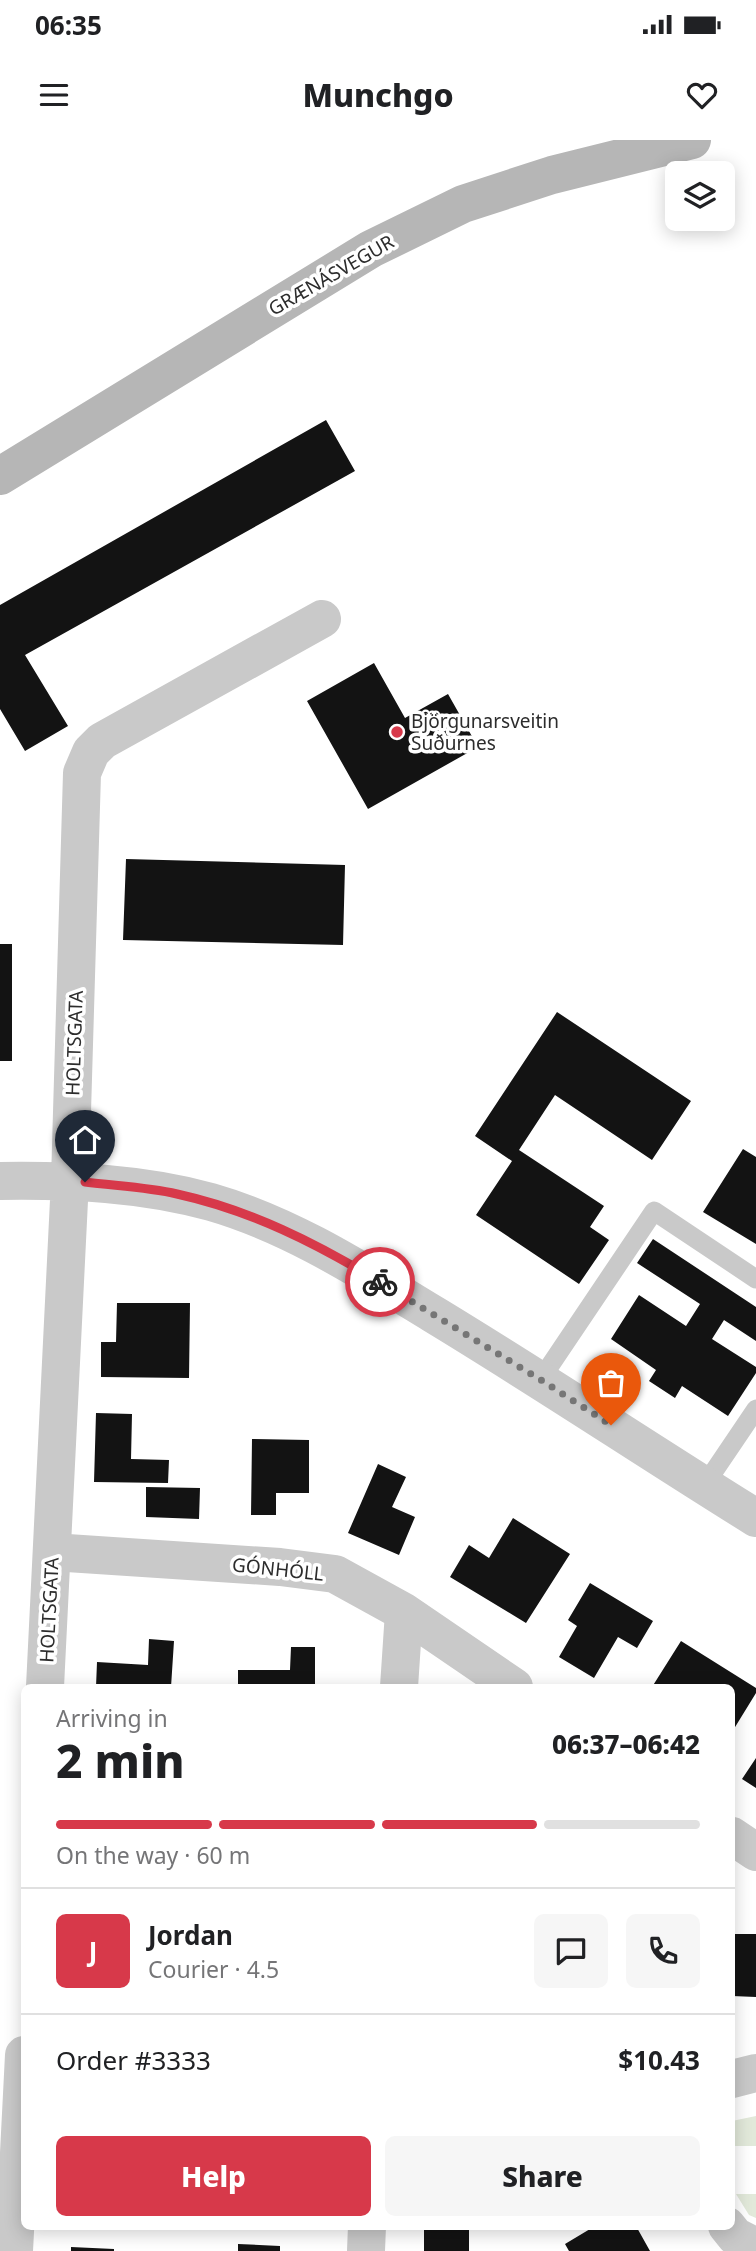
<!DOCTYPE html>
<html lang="en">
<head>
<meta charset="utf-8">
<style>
  :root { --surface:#fff; --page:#f6f6f6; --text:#202124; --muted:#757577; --line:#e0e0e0; --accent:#d7394a }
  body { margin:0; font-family:"Noto Sans",sans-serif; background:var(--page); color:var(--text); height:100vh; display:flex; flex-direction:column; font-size:26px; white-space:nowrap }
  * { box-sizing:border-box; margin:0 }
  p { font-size:23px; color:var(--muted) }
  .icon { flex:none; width:38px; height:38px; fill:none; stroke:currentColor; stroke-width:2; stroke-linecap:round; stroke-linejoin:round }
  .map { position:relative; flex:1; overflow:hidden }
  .side { position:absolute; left:21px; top:1544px; width:714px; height:546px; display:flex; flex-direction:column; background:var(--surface); border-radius:10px; box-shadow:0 4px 18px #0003 }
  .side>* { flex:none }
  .controls { position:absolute; left:665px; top:21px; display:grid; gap:14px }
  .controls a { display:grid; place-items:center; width:70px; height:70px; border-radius:10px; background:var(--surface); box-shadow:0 4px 18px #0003; font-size:35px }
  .pin { position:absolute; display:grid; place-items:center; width:60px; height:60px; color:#fff; margin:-72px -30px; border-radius:50% 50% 50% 0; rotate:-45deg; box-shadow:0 0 7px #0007 }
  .pin .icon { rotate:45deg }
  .courier { position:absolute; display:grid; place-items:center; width:70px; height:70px; margin:-35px; border:5px solid #d7394a; border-radius:50%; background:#fff; color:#222; box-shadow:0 2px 9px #0007 }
  .summary em { font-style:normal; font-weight:800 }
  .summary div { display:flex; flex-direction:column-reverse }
  .summary { display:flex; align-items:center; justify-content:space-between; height:119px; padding:0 35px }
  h1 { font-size:46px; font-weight:800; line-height:52px }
  .bar { display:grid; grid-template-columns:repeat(4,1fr); gap:10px 7px; align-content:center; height:84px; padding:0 35px }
  .bar i { height:9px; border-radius:5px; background:var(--line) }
  .bar .active { background:var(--accent) }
  .bar p { grid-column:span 4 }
  .line { display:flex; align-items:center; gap:18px; padding:0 35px; border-top:2px solid var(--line) }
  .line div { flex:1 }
  .round { display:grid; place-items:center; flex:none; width:74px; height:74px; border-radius:10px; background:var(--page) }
  .action { display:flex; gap:14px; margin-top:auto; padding:14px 35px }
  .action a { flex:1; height:80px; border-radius:10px; background:var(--accent); color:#fff; font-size:28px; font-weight:800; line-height:80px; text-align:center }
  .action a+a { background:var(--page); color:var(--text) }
  .status { display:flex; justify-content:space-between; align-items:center; height:49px; padding:0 35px; background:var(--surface); direction:ltr }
  .status svg { height:19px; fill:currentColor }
  header { display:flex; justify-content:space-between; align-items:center; height:91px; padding:0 35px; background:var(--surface); font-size:32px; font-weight:800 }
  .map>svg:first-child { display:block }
  .green { fill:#e2e9da }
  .building { fill:#131313 }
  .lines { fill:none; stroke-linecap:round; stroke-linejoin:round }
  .lane { stroke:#c9c9c9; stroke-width:19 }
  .street { stroke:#c9c9c9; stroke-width:38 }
  .secondary { stroke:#b6b6b6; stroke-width:38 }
  .done { stroke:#767676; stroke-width:7; stroke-dasharray:0 12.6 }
  .route { stroke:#d7394a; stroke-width:9 }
  .poi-dot { fill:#d7394a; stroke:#fff; stroke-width:2.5 }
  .labels { text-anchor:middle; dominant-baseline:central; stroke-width:7; stroke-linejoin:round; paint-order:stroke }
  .street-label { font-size:19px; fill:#2c2c2c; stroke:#fff }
  .poi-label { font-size:19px; fill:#2c2c2c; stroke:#fff; text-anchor:start }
</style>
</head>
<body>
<div class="status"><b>06:35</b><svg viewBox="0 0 49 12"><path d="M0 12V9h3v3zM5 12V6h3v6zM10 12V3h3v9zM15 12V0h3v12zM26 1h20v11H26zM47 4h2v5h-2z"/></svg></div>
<header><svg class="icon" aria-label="menu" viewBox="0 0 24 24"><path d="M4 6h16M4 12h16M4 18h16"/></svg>Munchgo<svg class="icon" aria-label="heart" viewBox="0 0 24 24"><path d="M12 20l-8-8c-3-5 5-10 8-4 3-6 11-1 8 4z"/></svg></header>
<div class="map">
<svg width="756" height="2111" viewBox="0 0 756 2111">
  <rect width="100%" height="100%" fill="#fff"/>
  <path class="green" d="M756,1976V2006H735L732,1981Z
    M736,2054H756V2078L749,2075Z"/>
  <path class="building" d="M326,280L355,331L25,515L68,586L25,611L0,569V465Z
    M374,523L405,578L448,554L478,607L368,669L307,561Z
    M126,719L345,725L343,805L123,800Z
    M0,804H12V921H0Z
    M557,872L691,961L652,1020L555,955L519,1010L604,1066L590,1087L609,1100L579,1144L476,1075L512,1021L475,996Z
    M743,1009L756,1017V1104L703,1072Z
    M653,1099L756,1167V1201L724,1180L712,1199L756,1227V1233L728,1276L682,1246L675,1258L649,1241L656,1230L611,1199L639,1155L686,1186L700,1164L637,1123Z
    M117,1163H190L189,1238L101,1237V1202H116Z
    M96,1273L132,1274L131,1319L169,1320L168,1343L94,1342Z
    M252,1299L309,1300V1353H276V1375H251Z
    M378,1324L406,1337L392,1367L415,1377L399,1415L348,1393Z
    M146,1347L200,1348L199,1379L146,1377Z
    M513,1378L570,1414L526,1483L450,1437L469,1405L489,1418Z
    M590,1443L653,1481L637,1508L618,1497L594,1538L559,1517L577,1486L568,1480Z
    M149,1499L174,1501L171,1547H96L97,1522L148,1525Z
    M681,1501L756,1548V1553L732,1592V1547H652Z
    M291,1507H315V1547H238V1530H290Z
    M756,1618V1648L742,1639Z
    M732,1794H756V1857L732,1856Z
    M424,2086H469V2111H424Z
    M595,2086H636L650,2111H569L565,2104Z
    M238,2104L280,2106V2111H238Z
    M71,2107L114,2109V2111H71Z"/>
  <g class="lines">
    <path class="lane" d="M541,1239L654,1071L756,1139
      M704,1346L756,1269"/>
    <path class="street" d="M0,1041C71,1040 142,1043 211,1062C291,1085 362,1131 433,1174C542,1240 648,1311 756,1378
      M52,1412L280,1427L335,1434L404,1472L514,1547
      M45,1547L70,1040L82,633L91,612L102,601L322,479
      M399,1547L404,1472
      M732,1696L756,1712
      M732,1939L756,1933
      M727,2086L735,2096L756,2107
      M14,2111L24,1915
      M366,2111L367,2086"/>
    <path class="secondary" d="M0,336L371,109L463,64L552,35L692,0"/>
  </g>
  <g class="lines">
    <path class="done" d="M380,1142L541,1240L611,1285"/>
    <path class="route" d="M85,1042C116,1046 147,1047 177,1054C250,1070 316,1103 380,1142"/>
  </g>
  <circle class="poi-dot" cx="397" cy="592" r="7"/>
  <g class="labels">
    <g class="street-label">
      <text transform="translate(331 135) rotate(-30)">GRÆNÁSVEGUR</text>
      <text transform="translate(74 903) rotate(-88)">HOLTSGATA</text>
      <text transform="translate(278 1429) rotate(6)">GÓNHÓLL</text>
      <text transform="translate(49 1470) rotate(-87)">HOLTSGATA</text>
    </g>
    <g class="poi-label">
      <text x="411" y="581">Björgunarsveitin<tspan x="411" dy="22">Suðurnes</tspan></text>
    </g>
  </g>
</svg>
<div class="controls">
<a><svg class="icon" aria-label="layers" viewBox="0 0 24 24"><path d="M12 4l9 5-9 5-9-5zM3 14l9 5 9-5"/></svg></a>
</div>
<div class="pin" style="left:611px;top:1285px;background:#ea580c"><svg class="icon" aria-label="bag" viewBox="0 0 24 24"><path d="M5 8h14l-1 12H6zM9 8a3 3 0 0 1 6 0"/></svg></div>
<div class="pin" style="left:85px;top:1042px;background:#1f2937"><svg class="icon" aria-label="home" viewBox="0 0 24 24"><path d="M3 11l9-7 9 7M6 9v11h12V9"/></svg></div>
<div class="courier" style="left:380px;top:1142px"><svg class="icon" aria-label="bike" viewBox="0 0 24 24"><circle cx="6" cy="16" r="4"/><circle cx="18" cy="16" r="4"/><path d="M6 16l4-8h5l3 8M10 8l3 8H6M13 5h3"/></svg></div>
<section class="side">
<div class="summary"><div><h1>2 min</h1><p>Arriving in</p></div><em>06:37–06:42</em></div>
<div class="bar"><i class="active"></i><i class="active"></i><i class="active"></i><i></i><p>On the way · 60 m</p></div>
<div class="line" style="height:126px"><b class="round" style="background:var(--accent);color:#fff">J</b><div><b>Jordan</b><p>Courier · 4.5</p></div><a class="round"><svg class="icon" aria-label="chat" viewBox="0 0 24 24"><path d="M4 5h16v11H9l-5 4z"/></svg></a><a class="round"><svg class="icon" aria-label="phone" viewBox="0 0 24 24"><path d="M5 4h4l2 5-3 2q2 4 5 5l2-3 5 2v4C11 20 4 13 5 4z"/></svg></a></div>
<div class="line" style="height:91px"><div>Order #3333</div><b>$10.43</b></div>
<div class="action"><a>Help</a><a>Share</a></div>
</section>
</div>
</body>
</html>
